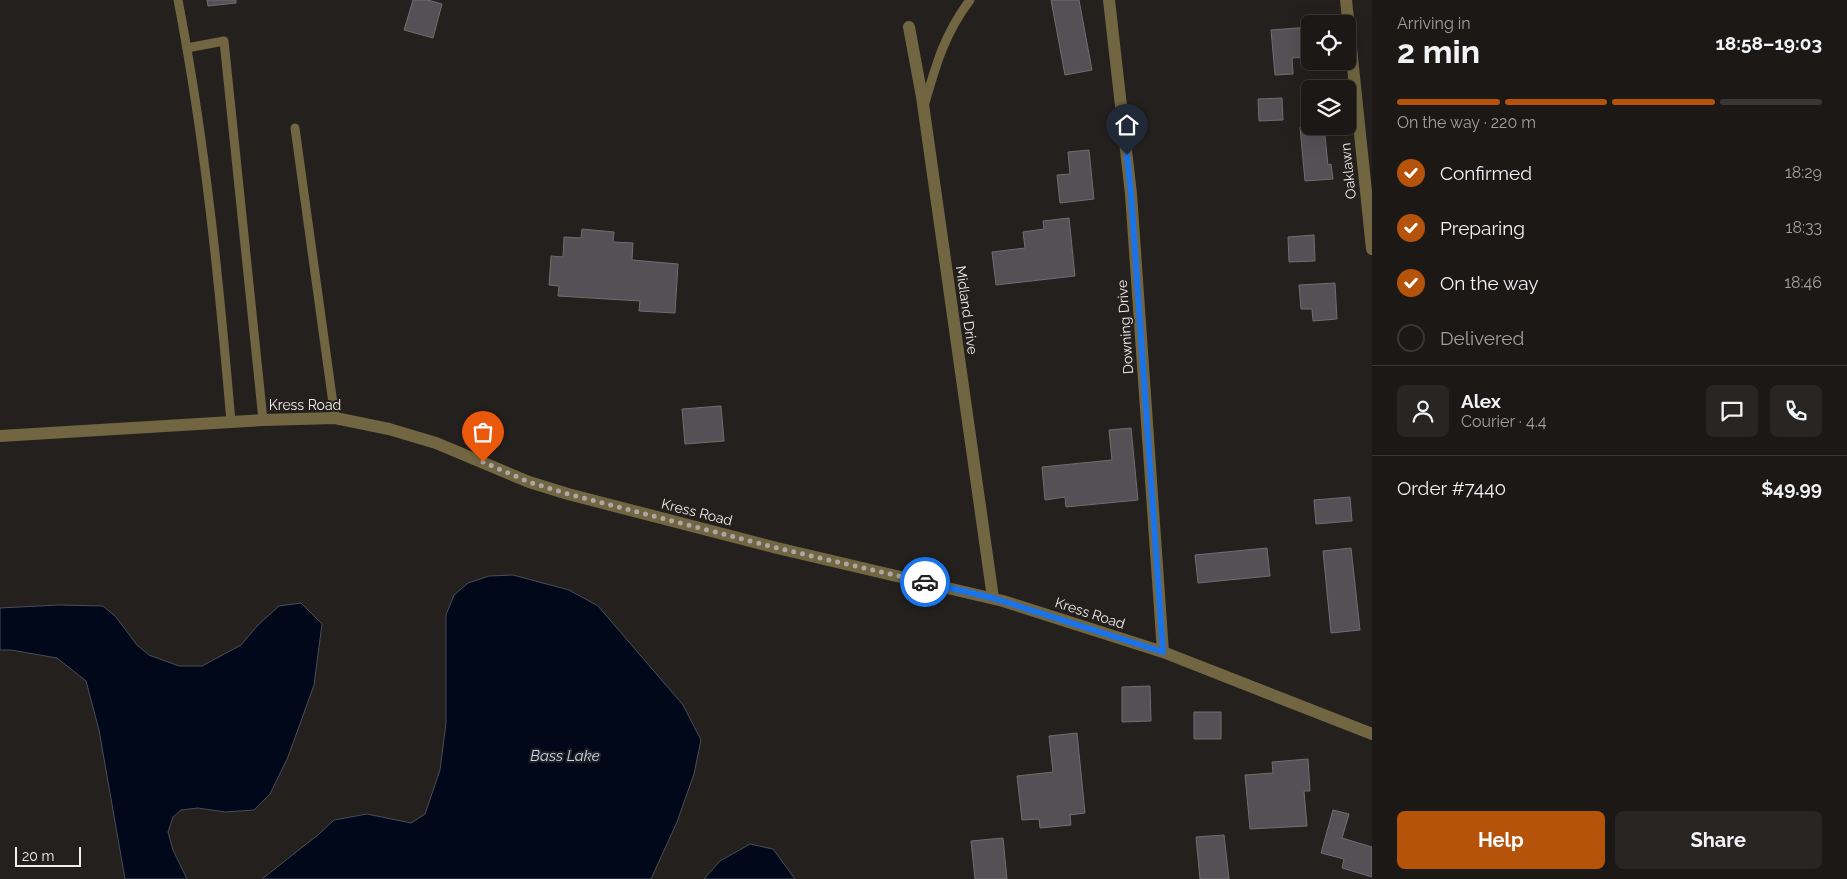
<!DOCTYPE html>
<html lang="en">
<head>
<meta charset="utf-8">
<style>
  :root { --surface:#1b1816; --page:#282523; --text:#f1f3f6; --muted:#a0a0a1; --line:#393735; --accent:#b45309 }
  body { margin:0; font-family:Raleway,sans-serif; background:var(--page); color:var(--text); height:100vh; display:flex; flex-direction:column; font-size:19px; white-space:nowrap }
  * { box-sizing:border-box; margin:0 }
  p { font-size:16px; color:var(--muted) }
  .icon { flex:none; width:28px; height:28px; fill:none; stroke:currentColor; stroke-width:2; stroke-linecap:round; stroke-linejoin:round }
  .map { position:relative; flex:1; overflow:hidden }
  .sheet { display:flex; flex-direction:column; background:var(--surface); width:475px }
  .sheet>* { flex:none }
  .fabs { position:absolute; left:1301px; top:15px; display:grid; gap:10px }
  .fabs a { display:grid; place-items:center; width:55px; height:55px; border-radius:8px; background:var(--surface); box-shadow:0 5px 20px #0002,0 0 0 1px var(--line); font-size:25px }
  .scale { position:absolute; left:15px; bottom:12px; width:66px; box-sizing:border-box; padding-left:5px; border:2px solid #f2efed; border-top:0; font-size:14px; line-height:18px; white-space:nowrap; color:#f2efed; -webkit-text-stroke:4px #24201d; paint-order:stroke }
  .pin { position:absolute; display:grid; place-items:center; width:42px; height:42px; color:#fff; margin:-51px -21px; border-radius:50% 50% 50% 0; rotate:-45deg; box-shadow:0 0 5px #0007 }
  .pin .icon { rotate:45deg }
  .courier { position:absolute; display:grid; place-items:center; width:50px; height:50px; margin:-25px; border:4px solid #1a73e8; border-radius:50%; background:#fff; color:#222; box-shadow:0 1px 6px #0007 }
  .overview em { font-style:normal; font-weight:700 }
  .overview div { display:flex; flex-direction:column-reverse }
  .overview { display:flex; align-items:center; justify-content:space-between; height:85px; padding:0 25px }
  h1 { font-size:32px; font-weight:700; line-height:38px }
  .bar { display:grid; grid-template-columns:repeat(4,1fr); gap:8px 5px; align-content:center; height:60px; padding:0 25px }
  .bar i { height:6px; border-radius:4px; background:var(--line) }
  .bar .current { background:var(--accent) }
  .bar p { grid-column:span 4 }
  .line { display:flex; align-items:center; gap:12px; padding:0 25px; border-top:1px solid var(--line) }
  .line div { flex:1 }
  .round { display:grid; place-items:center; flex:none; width:52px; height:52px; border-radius:8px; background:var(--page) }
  ol { padding:0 25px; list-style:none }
  li { display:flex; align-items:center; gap:15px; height:55px }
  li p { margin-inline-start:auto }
  li .icon { padding:5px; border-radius:50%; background:var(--accent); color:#fff; stroke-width:4 }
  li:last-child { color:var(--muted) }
  li i { width:28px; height:28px; border:2px solid var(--line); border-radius:50% }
  .primary-button { display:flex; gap:10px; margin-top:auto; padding:10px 25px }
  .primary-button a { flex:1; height:58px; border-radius:8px; background:var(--accent); color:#fff; font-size:20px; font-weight:700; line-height:58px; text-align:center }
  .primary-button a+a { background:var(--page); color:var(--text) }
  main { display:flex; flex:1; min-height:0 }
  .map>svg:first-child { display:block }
  .water { fill:#00081a; stroke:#494d59 }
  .building { fill:#545156; stroke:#706d71 }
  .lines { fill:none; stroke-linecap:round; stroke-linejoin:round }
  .service { stroke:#716641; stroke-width:9 }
  .minor { stroke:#716641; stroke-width:12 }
  .done { stroke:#aaa7a4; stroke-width:5; stroke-dasharray:0 9 }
  .route { stroke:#1a73e8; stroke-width:6 }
  .labels { text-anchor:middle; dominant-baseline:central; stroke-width:4; stroke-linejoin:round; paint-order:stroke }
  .street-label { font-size:14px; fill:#f2efed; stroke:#24201d }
  .water-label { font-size:15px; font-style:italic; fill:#b8dcff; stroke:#24201d }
</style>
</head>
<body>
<main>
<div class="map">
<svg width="1372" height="879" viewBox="0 0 1372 879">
  <rect width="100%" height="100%" fill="#24201d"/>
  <path class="water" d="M513,575L569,590L598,606L683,705L701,740L694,774L677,822L651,879H262L319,834L334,820L367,814L411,823L425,814L440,770L446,723V615L454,595L468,583L489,576Z
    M301,603L322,624L314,685L288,757L270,794L254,810L225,812L198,808L181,810L173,817L168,832L173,850L187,879H125L99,730L86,681L57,658L11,650H0V608L58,605L103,606L116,617L137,645L149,655L179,666H202L241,645L258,625L279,606Z
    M750,844L773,849L795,879H704L720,861Z"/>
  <path class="building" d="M207,0H236V3L208,6Z
    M413,0H428L442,4L433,38L404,30Z
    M1051,0H1079L1092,70L1065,75Z
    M1310,27V57L1292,58L1293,74L1275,75L1271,30Z
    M1282,98L1283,120L1259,121L1258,99Z
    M1310,126H1324L1328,165L1331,164L1333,179L1305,181L1300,127Z
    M1089,150L1094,199L1060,203L1057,175L1070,174L1068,152Z
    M1069,218L1075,276L996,285L992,252L1025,248L1023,232L1044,229L1043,221Z
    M582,229L614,232L613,242L633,243L632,260L678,264L675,313L639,311L640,301L558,296L559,286L549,285L551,256L563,257L564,237L581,238Z
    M1314,235L1315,261L1289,262L1288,237Z
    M1335,283L1337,319L1313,321L1312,309H1301L1299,285Z
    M721,406L724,441L685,444L682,409Z
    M1131,428L1138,500L1066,507L1065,497L1045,500L1042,467L1112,460L1109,430Z
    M1350,497L1352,521L1316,524L1314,500Z
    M1267,548L1270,576L1198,583L1195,555Z
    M1351,548L1360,630L1331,633L1323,551Z
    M1150,686L1151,721L1122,722V687Z
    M1194,712H1221V739H1194Z
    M1077,733L1085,813L1070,815L1071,825L1040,828L1039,819L1022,820L1017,776L1053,772L1049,736Z
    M1308,759L1310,791H1304L1307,826L1250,829L1245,775L1273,773L1272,762Z
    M1333,810L1349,814L1342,838L1372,847V877L1342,868L1344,859L1321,853Z
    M1224,835L1229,879H1200L1196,837Z
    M1003,838L1007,879H975L971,841Z"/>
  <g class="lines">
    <path class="service" d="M178,0C205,139 219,281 231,422
      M187,48L224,41L263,420
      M925,103C936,64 945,33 970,0
      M295,128L335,418"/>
    <path class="minor" d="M1109,0L1131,194L1163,652
      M1346,0L1372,249
      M909,27L922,97L993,598
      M0,436L263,420L335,418L389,429L436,443L529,482L568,494L777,548L1003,601L1163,652L1372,734"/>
  </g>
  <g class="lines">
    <path class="done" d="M483,462L529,482L568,494L777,548L925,582"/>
    <path class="route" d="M925,582L993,598L1163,652L1131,194L1127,155"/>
  </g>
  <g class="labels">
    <g class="street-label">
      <text transform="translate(1348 171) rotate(-96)">Oaklawn</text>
      <text transform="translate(967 310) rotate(82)">Midland Drive</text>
      <text transform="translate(1125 327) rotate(-94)">Downing Drive</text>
      <text x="305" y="405">Kress Road</text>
      <text transform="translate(697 512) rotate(14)">Kress Road</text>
      <text transform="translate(1090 613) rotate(18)">Kress Road</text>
    </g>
    <g class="water-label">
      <text x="565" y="756">Bass Lake</text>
    </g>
  </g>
</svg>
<div class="fabs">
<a><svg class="icon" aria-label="locate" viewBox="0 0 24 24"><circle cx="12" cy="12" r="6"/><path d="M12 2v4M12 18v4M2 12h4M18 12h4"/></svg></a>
<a><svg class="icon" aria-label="layers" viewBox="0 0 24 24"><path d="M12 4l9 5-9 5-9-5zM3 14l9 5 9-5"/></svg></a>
</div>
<div class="scale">20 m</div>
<div class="pin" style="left:483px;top:462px;background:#ea580c"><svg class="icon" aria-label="bag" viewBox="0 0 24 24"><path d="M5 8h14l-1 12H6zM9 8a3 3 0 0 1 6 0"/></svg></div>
<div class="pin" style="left:1127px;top:155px;background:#1f2937"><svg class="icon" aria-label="home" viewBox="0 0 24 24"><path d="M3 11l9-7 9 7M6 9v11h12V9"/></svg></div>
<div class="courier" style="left:925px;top:582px"><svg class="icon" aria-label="car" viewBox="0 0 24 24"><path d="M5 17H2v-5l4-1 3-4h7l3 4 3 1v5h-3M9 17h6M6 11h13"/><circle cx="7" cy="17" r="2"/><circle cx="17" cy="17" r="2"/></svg></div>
</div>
<section class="sheet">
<div class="overview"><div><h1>2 min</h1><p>Arriving in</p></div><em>18:58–19:03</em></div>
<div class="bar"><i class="current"></i><i class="current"></i><i class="current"></i><i></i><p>On the way · 220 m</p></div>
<ol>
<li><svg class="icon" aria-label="check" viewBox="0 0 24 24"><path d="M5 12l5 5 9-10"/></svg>Confirmed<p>18:29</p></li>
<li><svg class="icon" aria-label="check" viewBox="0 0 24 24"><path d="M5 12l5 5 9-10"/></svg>Preparing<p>18:33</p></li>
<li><svg class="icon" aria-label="check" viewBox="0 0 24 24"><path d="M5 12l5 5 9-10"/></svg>On the way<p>18:46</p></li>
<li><i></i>Delivered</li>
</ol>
<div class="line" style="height:90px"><a class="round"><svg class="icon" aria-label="person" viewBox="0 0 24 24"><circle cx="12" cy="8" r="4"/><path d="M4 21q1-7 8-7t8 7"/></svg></a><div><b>Alex</b><p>Courier · 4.4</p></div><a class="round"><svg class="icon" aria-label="chat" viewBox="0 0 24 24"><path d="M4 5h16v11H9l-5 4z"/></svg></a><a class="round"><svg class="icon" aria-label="phone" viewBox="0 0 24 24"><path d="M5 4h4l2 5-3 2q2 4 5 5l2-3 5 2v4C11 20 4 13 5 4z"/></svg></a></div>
<div class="line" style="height:65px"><div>Order #7440</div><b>$49.99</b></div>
<div class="primary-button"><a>Help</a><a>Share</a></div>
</section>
</main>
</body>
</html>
